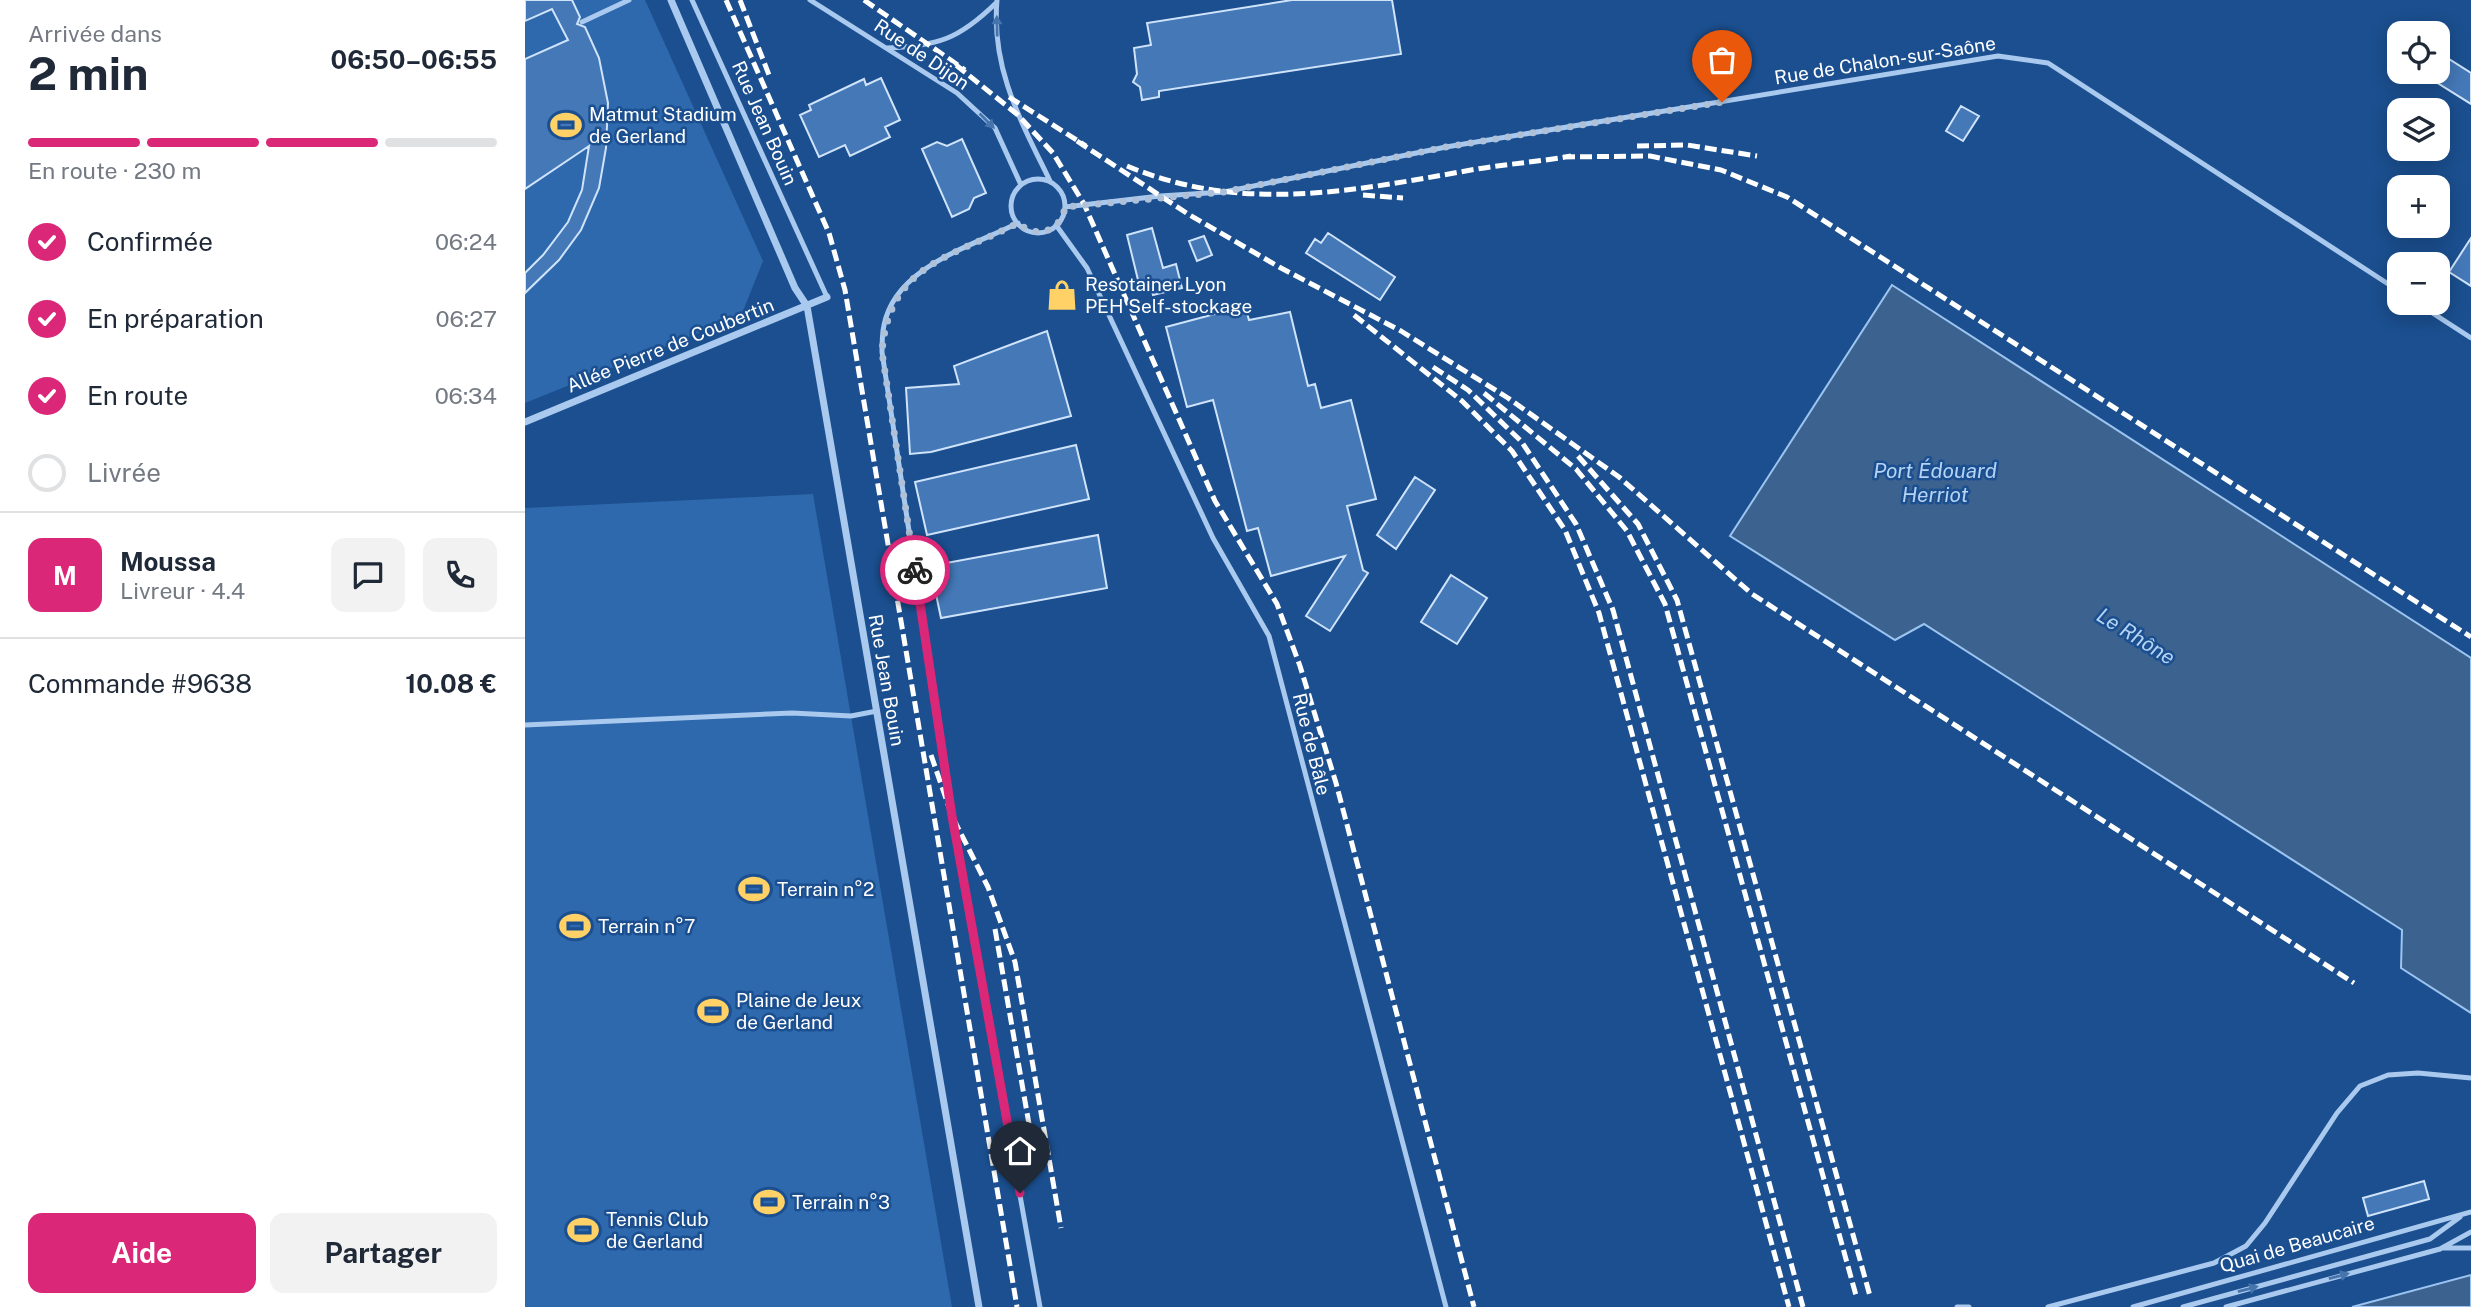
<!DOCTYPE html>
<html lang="fr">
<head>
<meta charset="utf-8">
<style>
  :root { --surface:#fff; --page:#f2f2f3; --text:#1f2937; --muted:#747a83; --line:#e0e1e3; --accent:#db2777 }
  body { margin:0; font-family:"Public Sans",sans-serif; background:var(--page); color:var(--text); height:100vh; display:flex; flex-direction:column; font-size:26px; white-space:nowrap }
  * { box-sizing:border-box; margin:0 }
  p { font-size:23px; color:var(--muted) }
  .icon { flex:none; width:38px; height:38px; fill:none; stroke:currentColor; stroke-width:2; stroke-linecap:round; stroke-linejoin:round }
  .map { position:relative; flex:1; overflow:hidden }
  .details { display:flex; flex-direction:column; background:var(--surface); width:525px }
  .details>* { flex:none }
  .fabs { position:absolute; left:1862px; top:21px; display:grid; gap:14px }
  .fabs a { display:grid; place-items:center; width:63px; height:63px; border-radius:14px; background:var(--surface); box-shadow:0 4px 18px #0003; font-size:35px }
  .pin { position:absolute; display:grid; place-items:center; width:60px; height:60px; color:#fff; margin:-72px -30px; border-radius:50% 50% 50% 0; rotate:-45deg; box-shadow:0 0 7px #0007 }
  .pin .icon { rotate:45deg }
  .courier { position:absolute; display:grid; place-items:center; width:70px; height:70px; margin:-35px; border:5px solid #db2777; border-radius:50%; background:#fff; color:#222; box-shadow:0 2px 9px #0007 }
  .overview em { font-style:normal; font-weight:700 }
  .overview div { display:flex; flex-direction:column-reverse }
  .overview { display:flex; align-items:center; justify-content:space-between; height:119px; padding:0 28px }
  h1 { font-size:46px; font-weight:700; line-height:52px }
  .bar { display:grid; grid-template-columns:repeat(4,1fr); gap:10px 7px; align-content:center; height:84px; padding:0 28px }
  .bar i { height:9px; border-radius:5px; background:var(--line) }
  .bar .on { background:var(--accent) }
  .bar p { grid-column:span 4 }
  .line { display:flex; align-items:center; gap:18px; padding:0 28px; border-top:2px solid var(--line) }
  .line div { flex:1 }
  .round { display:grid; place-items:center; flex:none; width:74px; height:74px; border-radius:14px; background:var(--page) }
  ol { padding:0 28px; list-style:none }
  li { display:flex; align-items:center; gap:21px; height:77px }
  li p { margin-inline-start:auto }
  li .icon { padding:7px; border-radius:50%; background:var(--accent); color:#fff; stroke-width:4 }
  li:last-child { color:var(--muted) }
  li i { width:38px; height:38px; border:4px solid var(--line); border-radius:50% }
  .action { display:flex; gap:14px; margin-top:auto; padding:14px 28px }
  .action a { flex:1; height:80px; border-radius:14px; background:var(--accent); color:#fff; font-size:28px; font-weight:700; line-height:80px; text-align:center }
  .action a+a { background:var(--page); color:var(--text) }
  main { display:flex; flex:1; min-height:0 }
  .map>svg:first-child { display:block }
  .green { fill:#2e69ad }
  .water { fill:#3c6290; stroke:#9cc4f0; stroke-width:2 }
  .building { fill:#4478b7; stroke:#cfe3fa; stroke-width:2 }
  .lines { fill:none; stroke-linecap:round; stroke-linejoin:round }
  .service { stroke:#a9c9ee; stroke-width:5 }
  .minor { stroke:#a9c9ee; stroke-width:7 }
  .rail { stroke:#fff; stroke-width:5; stroke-dasharray:12 5; stroke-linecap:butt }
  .oneway { fill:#4674ac }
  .done { stroke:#afc1d8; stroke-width:7; stroke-dasharray:0 12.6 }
  .route { stroke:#db2777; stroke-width:9 }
  .labels { text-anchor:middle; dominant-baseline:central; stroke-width:5; stroke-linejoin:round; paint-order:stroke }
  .street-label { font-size:19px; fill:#fff; stroke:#1b4f8f }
  .poi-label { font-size:19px; fill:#fff; stroke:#1b4f8f; text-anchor:start }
  .water-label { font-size:21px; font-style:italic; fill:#b5d3f5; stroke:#1b4f8f }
</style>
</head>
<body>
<main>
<section class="details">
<div class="overview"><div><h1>2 min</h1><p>Arrivée dans</p></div><em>06:50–06:55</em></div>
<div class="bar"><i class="on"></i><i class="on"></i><i class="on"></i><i></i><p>En route · 230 m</p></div>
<ol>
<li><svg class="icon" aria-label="check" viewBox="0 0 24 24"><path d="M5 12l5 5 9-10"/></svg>Confirmée<p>06:24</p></li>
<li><svg class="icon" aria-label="check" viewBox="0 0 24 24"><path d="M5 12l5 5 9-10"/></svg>En préparation<p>06:27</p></li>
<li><svg class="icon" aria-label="check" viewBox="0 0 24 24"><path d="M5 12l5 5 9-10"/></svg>En route<p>06:34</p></li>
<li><i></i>Livrée</li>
</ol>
<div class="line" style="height:126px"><b class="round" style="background:var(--accent);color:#fff">M</b><div><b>Moussa</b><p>Livreur · 4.4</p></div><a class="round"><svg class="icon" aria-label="chat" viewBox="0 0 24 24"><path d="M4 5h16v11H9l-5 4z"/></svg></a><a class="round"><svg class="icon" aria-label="phone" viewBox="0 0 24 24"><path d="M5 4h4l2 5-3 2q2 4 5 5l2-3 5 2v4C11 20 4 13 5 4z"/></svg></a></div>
<div class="line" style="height:91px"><div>Commande #9638</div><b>10.08 €</b></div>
<div class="action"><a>Aide</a><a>Partager</a></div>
</section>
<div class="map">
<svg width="1946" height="1307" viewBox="0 0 1946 1307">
  <rect width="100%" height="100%" fill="#1b4f8f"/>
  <path class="green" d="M0,0H120L238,261L216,316L0,403Z
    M288,494L427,1307H0V508Z"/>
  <path class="water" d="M1367,285L1946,658V1013L1876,968L1877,930L1399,624L1370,640L1205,536Z
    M1946,1275V1307H1827Z"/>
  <path class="building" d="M0,0H47L55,17L52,24L60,27L74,58L83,103L81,148L74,188L56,230L34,260L0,293V273L18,255L43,222L57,190L64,146L0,189V59L43,40L27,9L0,21Z
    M767,0H867L876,54L634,91V97L617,100L615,87L608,82L612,74L609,48L626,45L622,23Z
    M1913,52L1946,73V104L1895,72H1913Z
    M356,78L375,120L360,127L365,137L325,156L320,145L294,157L275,115L286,110L284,105L339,79L341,85Z
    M1436,106L1454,116L1438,141L1421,131Z
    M437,139L461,193L449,198L444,209L427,217L397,149L412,142L422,146Z
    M627,228L638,268L651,264L657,288L628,295L625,282L614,284L602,235Z
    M803,233L870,277L855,300L781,253L790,239L796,243Z
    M679,236L687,255L672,261L664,241Z
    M1946,238V286L1924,272Z
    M720,306L724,320L765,312L783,386L790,384L796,408L826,400L851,499L822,506L838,570L843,573L805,631L781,616L820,556L746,576L733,528L722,531L688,400L662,407L641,327Z
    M522,331L546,416L406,452L385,454L381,388L434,384L429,366Z
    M551,445L564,499L402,535L390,482Z
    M890,477L910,490L871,549L852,535Z
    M573,535L582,588L416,618L405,566Z
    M926,575L962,598L932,644L896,622Z
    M1899,1181L1904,1199L1843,1216L1838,1198Z"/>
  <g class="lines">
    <path class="service" d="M167,0L302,297
      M285,0L432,93L470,128L496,185
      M472,0C466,69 496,121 525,181
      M57,22L104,0
      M362,48C414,45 433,40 471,3
      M486 206a27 27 0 1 1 54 0a27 27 0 1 1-54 0Z
      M540,207L635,196L699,192L921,147L1473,56L1523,63L1874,291
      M493,223C446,247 371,266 359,325C357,334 357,343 357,352L427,816L515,1307
      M531,225L562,268L688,538L744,636L921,1307
      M1892,303L1946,338
      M0,725L267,713L326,716L352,711
      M1918,1248H1946
      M1432,1307H1444
      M1523,1307L1689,1263L1721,1246L1740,1223L1812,1113L1835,1086L1863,1075L1893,1073L1946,1078
      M1608,1307L1946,1212
      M1658,1307L1905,1239L1935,1217
      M1701,1307L1915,1249L1946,1232"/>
    <path class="minor" d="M146,0L270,288L282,306L454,1307
      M0,422L302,297"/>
    <path class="rail" d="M201,0L304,233L320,290L492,1307
      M215,0L244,75
      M339,0L440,70
      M431,65L493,115L528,153L559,204L690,501L752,604L775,666L811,783L949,1307
      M484,97L561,146
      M552,141L663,214L756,268L876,331L983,398L1094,477L1227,594L1829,983
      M1112,146L1162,145L1232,156
      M1038,157L1125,156L1196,170L1262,197L1946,637
      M602,166C717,214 828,191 946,170C980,164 1013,162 1046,156
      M838,195L878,198
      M829,315L937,401L987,451L1040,530L1074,613L1264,1307
      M908,367L943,390L996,441L1051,524L1088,610L1278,1307
      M959,393L1051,469L1102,531L1140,604L1332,1299
      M1053,456L1113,524L1152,600L1345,1296
      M406,755L427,816L463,887L490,962L536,1228
      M470,929L512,1170"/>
  </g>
  <defs><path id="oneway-solid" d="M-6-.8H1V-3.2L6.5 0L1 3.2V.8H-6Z" transform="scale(1.75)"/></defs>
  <g class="oneway">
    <use href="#oneway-solid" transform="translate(472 26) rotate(-91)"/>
    <use href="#oneway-solid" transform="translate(462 121) rotate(45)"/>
    <use href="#oneway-solid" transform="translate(1814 1276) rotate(-15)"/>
    <use href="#oneway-solid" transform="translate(1723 1289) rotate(-15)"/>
  </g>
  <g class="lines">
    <path class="done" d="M390,570L357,352C364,264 425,258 493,223C511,239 536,232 540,207L699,192L921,147L1197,102"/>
    <path class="route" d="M390,570L427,816L495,1193"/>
  </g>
  <defs>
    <symbol id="stadium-bare" viewBox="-9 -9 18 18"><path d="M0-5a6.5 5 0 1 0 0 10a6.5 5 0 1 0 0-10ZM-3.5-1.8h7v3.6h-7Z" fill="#ffd166" stroke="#1b4f8f" stroke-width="2.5" paint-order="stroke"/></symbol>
    <symbol id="shop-bare" viewBox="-9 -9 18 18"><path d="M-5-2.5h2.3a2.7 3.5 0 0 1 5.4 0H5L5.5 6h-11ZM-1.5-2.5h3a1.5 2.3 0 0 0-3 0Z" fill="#ffd166" stroke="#1b4f8f" stroke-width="2.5" paint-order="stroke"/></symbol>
  </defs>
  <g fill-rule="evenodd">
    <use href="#stadium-bare" x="19" y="103" width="44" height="44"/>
    <use href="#shop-bare" x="515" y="273" width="44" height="44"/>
    <use href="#stadium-bare" x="207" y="867" width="44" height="44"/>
    <use href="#stadium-bare" x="28" y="904" width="44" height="44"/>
    <use href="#stadium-bare" x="166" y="989" width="44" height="44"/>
    <use href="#stadium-bare" x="222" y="1180" width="44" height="44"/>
    <use href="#stadium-bare" x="36" y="1208" width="44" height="44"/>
  </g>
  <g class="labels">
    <g class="street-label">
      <text transform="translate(397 54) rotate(34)">Rue de Dijon</text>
      <text transform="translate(1360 60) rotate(-9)">Rue de Chalon-sur-Saône</text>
      <text transform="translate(240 123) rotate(66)">Rue Jean Bouin</text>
      <text transform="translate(145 345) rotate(-22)">Allée Pierre de Coubertin</text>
      <text transform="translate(362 680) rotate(80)">Rue Jean Bouin</text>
      <text transform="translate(787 744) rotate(76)">Rue de Bâle</text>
      <text transform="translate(1772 1244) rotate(-16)">Quai de Beaucaire</text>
    </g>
    <g class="poi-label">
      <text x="64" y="114">Matmut Stadium<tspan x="64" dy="22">de Gerland</tspan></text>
      <text x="560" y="284">Resotainer Lyon<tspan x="560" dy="22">PEH Self-stockage</tspan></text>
      <text x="252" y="889">Terrain n°2</text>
      <text x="73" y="926">Terrain n°7</text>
      <text x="211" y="1000">Plaine de Jeux<tspan x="211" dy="22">de Gerland</tspan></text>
      <text x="267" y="1202">Terrain n°3</text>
      <text x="81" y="1219">Tennis Club<tspan x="81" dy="22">de Gerland</tspan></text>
    </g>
    <g class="water-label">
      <text x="1410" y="470">Port Édouard<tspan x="1410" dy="24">Herriot</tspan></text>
      <text transform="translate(1611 636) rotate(32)">Le Rhône</text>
    </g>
  </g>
</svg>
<div class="fabs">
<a><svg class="icon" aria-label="locate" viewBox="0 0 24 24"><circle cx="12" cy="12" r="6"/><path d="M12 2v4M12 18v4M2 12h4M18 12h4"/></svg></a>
<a><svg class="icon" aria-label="layers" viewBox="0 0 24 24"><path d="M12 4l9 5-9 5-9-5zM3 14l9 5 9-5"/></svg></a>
<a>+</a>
<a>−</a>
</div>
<div class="pin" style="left:1197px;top:102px;background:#ea580c"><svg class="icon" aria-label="bag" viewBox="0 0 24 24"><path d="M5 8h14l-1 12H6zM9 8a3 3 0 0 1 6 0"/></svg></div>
<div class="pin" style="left:495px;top:1193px;background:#1f2937"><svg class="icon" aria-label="home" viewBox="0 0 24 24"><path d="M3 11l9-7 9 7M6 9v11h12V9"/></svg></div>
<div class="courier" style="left:390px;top:570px"><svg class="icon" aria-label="bike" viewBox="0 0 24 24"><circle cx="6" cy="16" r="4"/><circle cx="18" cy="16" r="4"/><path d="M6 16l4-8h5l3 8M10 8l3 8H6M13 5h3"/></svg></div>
</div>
</main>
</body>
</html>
